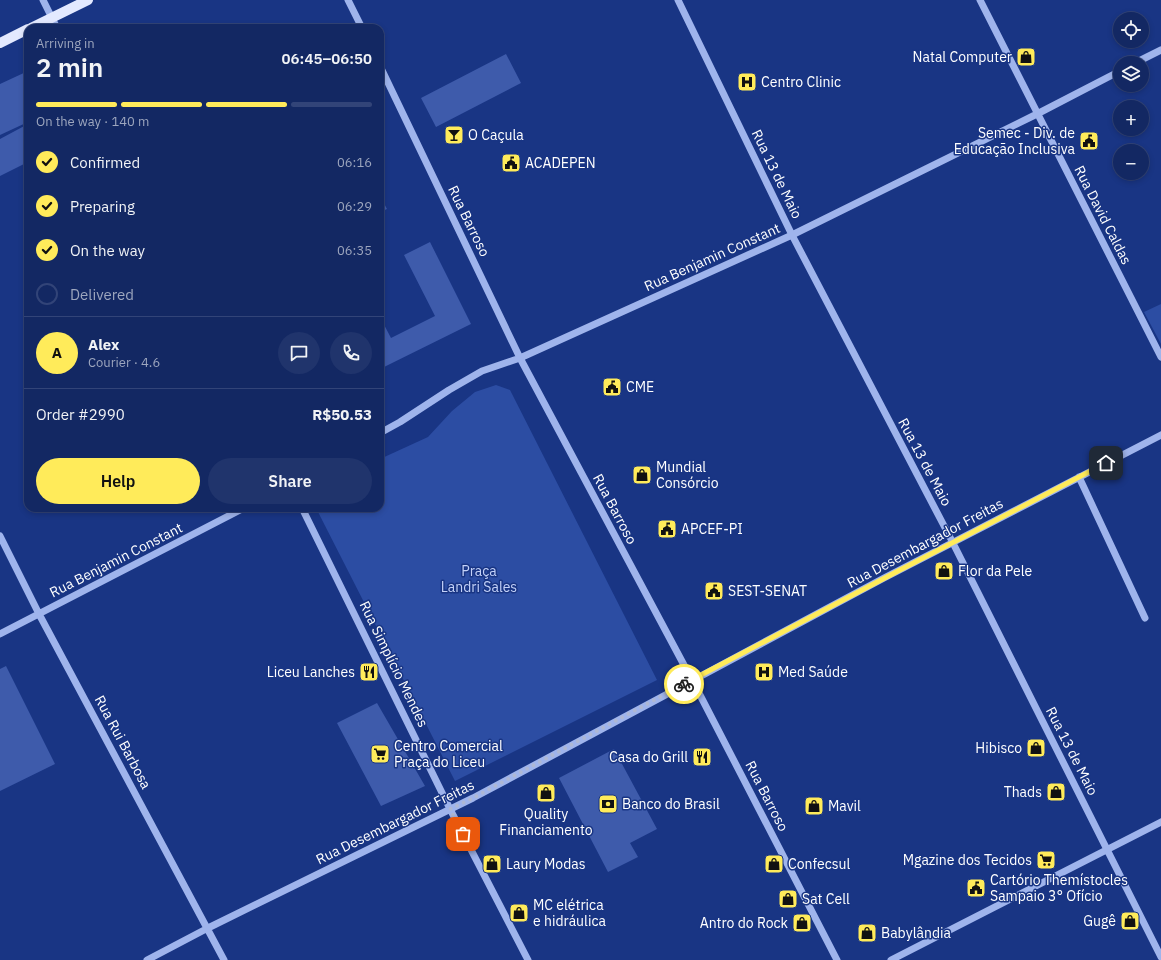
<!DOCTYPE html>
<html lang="en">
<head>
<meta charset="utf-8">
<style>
  :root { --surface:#132863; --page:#20346c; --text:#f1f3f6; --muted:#9da6be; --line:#324478; --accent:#ffeb5a }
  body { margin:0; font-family:"IBM Plex Sans",sans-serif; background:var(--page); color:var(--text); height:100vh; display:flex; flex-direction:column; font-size:15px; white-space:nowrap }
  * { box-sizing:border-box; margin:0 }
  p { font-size:13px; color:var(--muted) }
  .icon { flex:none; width:22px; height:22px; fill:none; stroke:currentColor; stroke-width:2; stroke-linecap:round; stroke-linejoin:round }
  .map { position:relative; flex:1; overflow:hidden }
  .details { position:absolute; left:24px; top:24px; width:360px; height:488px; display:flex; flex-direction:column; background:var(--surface); border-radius:12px; box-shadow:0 2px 6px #0003,0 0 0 1px var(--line) }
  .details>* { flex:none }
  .fabs { position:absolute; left:1113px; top:12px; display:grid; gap:8px }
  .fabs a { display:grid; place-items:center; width:36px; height:36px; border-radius:50%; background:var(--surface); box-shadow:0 2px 6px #0003,0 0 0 1px var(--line); font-size:20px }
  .pin { position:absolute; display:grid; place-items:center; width:34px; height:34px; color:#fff; margin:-17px; border-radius:8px; box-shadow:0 2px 6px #0006 }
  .courier { position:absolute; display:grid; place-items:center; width:40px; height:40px; margin:-20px; border:3px solid #ffeb5a; border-radius:50%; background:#fff; color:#222; box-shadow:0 1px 5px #0007 }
  .head em { font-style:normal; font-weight:600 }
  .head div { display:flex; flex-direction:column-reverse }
  .head { display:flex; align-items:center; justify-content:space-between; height:68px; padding:0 12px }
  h1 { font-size:26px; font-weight:600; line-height:30px }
  .bar { display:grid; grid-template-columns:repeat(4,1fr); gap:6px 4px; align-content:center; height:48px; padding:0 12px }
  .bar i { height:5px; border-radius:3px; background:var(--line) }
  .bar .current { background:var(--accent) }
  .bar p { grid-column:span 4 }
  .line { display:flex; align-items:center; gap:10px; padding:0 12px; border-top:1px solid var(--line) }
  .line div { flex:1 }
  .round { display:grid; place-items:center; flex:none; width:42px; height:42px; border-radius:21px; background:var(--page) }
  ol { padding:0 12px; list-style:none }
  li { display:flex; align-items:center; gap:12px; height:44px }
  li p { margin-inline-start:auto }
  li .icon { padding:4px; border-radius:50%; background:var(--accent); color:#111; stroke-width:4 }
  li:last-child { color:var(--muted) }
  li i { width:22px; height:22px; border:2px solid var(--line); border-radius:50% }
  .button { display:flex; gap:8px; margin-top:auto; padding:8px 12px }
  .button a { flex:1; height:46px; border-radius:24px; background:var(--accent); color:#111; font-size:16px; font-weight:600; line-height:46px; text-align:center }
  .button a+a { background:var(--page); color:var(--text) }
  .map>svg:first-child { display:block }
  .green { fill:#2c4da3 }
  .building { fill:#3e5bab }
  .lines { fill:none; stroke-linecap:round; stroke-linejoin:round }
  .minor { stroke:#9fb4ec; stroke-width:7 }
  .major { stroke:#e3e9ff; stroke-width:10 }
  .done { stroke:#aeb8d4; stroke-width:4; stroke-dasharray:0 7.2 }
  .route { stroke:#ffeb5a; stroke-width:5 }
  .labels { text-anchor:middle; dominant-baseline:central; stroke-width:3; stroke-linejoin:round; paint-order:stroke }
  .poi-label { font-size:14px; fill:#fff; stroke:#193584; text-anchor:start }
  .street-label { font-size:14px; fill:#fff; stroke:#193584 }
  .park-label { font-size:14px; fill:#c4d2f9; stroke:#193584 }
</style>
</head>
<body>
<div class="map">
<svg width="1161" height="960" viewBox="0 0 1161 960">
  <rect width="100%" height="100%" fill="#193584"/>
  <path class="green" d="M1161,304V344L1144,312Z
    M496,385L510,390L657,680L455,781L316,508H380V459L428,437L452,411L475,392Z"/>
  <path class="building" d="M506,54L521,83L436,127L421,98Z
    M28,71V122L0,135V84Z
    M28,124V162L0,176V139Z
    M380,196L387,209L380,212Z
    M430,242L471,324L380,369V317L391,338L435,316L404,255Z
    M6,666L55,764L0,791V669Z
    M377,703L425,786L381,806L337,723Z
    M614,749L657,829L630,843L638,857L608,872L559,778Z"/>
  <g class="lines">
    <path class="minor" d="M43,0L57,28
      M348,0L362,28
      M678,0L792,235L953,543L1161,957
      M980,0L1161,357
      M1135,63L1161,50
      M380,66L520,358L700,695L837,960
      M380,433L400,422L449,390L482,371L520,358L792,235L1037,114L1120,71
      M1079,477L1145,618
      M302,508L450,809L528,960
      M0,536L39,614L224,960
      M0,634L244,508
      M147,960L208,928L473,798L884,578L1161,435
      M891,960L1161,822"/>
    <path class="major" d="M31,28L88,0
      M0,43L28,29"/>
  </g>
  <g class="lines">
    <path class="done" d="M463,834L450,809L473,798L684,684"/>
    <path class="route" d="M684,684L898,571L1106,463"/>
  </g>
  <defs>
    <symbol id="shop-square" viewBox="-11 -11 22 22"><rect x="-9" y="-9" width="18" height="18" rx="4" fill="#ffeb5a" stroke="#193584"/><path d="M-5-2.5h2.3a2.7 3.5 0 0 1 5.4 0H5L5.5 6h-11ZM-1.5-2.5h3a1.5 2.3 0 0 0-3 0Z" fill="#111"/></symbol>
    <symbol id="hospital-square" viewBox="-11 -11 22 22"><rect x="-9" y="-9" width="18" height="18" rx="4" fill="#ffeb5a" stroke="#193584"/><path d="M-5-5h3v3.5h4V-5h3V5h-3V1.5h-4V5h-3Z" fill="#111"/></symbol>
    <symbol id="bar-square" viewBox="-11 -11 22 22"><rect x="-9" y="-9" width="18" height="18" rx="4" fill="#ffeb5a" stroke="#193584"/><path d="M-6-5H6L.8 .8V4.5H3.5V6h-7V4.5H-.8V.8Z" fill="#111"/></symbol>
    <symbol id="civic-square" viewBox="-11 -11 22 22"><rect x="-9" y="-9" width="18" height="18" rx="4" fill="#ffeb5a" stroke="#193584"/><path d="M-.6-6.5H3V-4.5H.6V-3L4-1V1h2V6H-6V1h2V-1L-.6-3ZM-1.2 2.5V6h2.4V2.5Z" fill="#111"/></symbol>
    <symbol id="restaurant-square" viewBox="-11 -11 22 22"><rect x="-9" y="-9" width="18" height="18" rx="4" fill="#ffeb5a" stroke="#193584"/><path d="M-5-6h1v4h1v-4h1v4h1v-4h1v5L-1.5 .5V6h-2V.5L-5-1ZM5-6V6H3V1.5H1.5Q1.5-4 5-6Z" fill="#111"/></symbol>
    <symbol id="supermarket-square" viewBox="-11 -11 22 22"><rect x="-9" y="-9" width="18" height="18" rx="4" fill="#ffeb5a" stroke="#193584"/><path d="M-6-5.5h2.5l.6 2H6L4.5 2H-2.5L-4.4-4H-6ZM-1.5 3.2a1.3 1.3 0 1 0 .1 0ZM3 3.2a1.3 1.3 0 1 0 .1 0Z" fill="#111"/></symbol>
    <symbol id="bank-square" viewBox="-11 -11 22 22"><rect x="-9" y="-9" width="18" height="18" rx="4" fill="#ffeb5a" stroke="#193584"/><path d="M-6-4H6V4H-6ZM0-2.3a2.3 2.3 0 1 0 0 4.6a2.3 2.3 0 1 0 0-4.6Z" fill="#111"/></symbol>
  </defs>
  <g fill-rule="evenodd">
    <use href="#shop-square" x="1015" y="46" width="22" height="22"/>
    <use href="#hospital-square" x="736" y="71" width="22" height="22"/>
    <use href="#bar-square" x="443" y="124" width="22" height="22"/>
    <use href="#civic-square" x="1078" y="130" width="22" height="22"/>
    <use href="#civic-square" x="500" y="152" width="22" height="22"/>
    <use href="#civic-square" x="601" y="376" width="22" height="22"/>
    <use href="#shop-square" x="631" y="464" width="22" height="22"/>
    <use href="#civic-square" x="656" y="518" width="22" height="22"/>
    <use href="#shop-square" x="933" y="560" width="22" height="22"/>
    <use href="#civic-square" x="703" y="580" width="22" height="22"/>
    <use href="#restaurant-square" x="358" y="661" width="22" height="22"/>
    <use href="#hospital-square" x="753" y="661" width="22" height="22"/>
    <use href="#shop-square" x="1025" y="737" width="22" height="22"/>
    <use href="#supermarket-square" x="369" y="743" width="22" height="22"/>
    <use href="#restaurant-square" x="691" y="746" width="22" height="22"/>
    <use href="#shop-square" x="1045" y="781" width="22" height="22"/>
    <use href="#shop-square" x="535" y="782" width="22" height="22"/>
    <use href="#bank-square" x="597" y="793" width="22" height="22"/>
    <use href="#shop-square" x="803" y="795" width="22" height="22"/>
    <use href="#supermarket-square" x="1035" y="849" width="22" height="22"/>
    <use href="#shop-square" x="481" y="853" width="22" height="22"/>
    <use href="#shop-square" x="763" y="853" width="22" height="22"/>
    <use href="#civic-square" x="965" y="877" width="22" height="22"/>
    <use href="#shop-square" x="777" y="888" width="22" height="22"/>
    <use href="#shop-square" x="508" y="902" width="22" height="22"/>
    <use href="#shop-square" x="1119" y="910" width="22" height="22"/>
    <use href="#shop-square" x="791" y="912" width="22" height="22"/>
    <use href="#shop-square" x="856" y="922" width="22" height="22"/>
  </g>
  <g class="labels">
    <g class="poi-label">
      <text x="1012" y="57" text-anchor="end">Natal Computer</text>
      <text x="761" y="82">Centro Clinic</text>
      <text x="1075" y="133" text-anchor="end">Semec - Div. de<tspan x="1075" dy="16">Educação Inclusiva</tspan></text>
      <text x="468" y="135">O Caçula</text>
      <text x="525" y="163">ACADEPEN</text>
      <text x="626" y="387">CME</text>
      <text x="656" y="467">Mundial<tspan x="656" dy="16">Consórcio</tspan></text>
      <text x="681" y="529">APCEF-PI</text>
      <text x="958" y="571">Flor da Pele</text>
      <text x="728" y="591">SEST-SENAT</text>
      <text x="355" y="672" text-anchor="end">Liceu Lanches</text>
      <text x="778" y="672">Med Saúde</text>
      <text x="394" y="746">Centro Comercial<tspan x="394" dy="16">Praça do Liceu</tspan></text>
      <text x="1022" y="748" text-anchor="end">Hibisco</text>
      <text x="688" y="757" text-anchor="end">Casa do Grill</text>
      <text x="1042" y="792" text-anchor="end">Thads</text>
      <text x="622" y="804">Banco do Brasil</text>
      <text x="828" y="806">Mavil</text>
      <text x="546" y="814" text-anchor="middle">Quality<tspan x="546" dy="16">Financiamento</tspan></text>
      <text x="1032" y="860" text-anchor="end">Mgazine dos Tecidos</text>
      <text x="506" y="864">Laury Modas</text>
      <text x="788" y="864">Confecsul</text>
      <text x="990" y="880">Cartório Themístocles<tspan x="990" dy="16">Sampaio 3° Ofício</tspan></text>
      <text x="802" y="899">Sat Cell</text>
      <text x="533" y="905">MC elétrica<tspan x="533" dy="16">e hidráulica</tspan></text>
      <text x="1116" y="921" text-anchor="end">Gugê</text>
      <text x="788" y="923" text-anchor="end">Antro do Rock</text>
      <text x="881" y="933">Babylândia</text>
    </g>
    <g class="street-label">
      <text transform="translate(777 174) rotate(64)">Rua 13 de Maio</text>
      <text transform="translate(1103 215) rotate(63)">Rua David Caldas</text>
      <text transform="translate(469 221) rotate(64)">Rua Barroso</text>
      <text transform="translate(712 257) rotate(-24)">Rua Benjamin Constant</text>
      <text transform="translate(925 462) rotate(62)">Rua 13 de Maio</text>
      <text transform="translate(615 509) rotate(62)">Rua Barroso</text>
      <text transform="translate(925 543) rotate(-28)">Rua Desembargador Freitas</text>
      <text transform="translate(116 560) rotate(-27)">Rua Benjamin Constant</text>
      <text transform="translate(394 664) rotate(64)">Rua Simplício Mendes</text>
      <text transform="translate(123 742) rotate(62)">Rua Rui Barbosa</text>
      <text transform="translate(1072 751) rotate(63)">Rua 13 de Maio</text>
      <text transform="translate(767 796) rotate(63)">Rua Barroso</text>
      <text transform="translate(395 822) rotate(-26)">Rua Desembargador Freitas</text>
    </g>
    <g class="park-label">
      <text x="479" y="571">Praça<tspan x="479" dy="16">Landri Sales</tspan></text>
    </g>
  </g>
</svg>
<div class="fabs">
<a><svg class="icon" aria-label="locate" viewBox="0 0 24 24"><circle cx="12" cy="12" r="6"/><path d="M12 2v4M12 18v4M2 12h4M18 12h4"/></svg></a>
<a><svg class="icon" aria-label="layers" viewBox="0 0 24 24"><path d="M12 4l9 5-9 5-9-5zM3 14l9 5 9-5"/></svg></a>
<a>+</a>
<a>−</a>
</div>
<div class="pin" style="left:463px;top:834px;background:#ea580c"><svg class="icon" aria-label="bag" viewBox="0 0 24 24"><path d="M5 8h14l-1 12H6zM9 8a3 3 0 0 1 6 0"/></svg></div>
<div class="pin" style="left:1106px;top:463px;background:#1f2937"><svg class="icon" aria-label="home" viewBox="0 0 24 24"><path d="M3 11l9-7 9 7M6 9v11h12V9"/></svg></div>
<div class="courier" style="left:684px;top:684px"><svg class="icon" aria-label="bike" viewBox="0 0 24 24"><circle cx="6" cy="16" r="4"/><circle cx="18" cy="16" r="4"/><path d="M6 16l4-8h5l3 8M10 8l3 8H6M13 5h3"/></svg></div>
<section class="details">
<div class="head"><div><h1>2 min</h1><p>Arriving in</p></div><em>06:45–06:50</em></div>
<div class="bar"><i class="current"></i><i class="current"></i><i class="current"></i><i></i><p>On the way · 140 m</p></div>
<ol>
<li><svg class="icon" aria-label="check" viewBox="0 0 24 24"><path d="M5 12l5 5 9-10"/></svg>Confirmed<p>06:16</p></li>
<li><svg class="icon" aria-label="check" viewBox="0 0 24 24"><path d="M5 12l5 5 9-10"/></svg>Preparing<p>06:29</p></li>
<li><svg class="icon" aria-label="check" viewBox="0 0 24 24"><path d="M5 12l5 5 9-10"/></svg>On the way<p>06:35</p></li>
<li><i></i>Delivered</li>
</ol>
<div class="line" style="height:72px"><b class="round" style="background:var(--accent);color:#111">A</b><div><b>Alex</b><p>Courier · 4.6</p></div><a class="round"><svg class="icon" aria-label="chat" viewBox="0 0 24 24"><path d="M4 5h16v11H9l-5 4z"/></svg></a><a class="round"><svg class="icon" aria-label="phone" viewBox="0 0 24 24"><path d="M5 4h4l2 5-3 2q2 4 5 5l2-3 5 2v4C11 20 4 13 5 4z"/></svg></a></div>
<div class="line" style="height:52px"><div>Order #2990</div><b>R$50.53</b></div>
<div class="button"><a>Help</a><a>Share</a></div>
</section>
</div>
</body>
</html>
